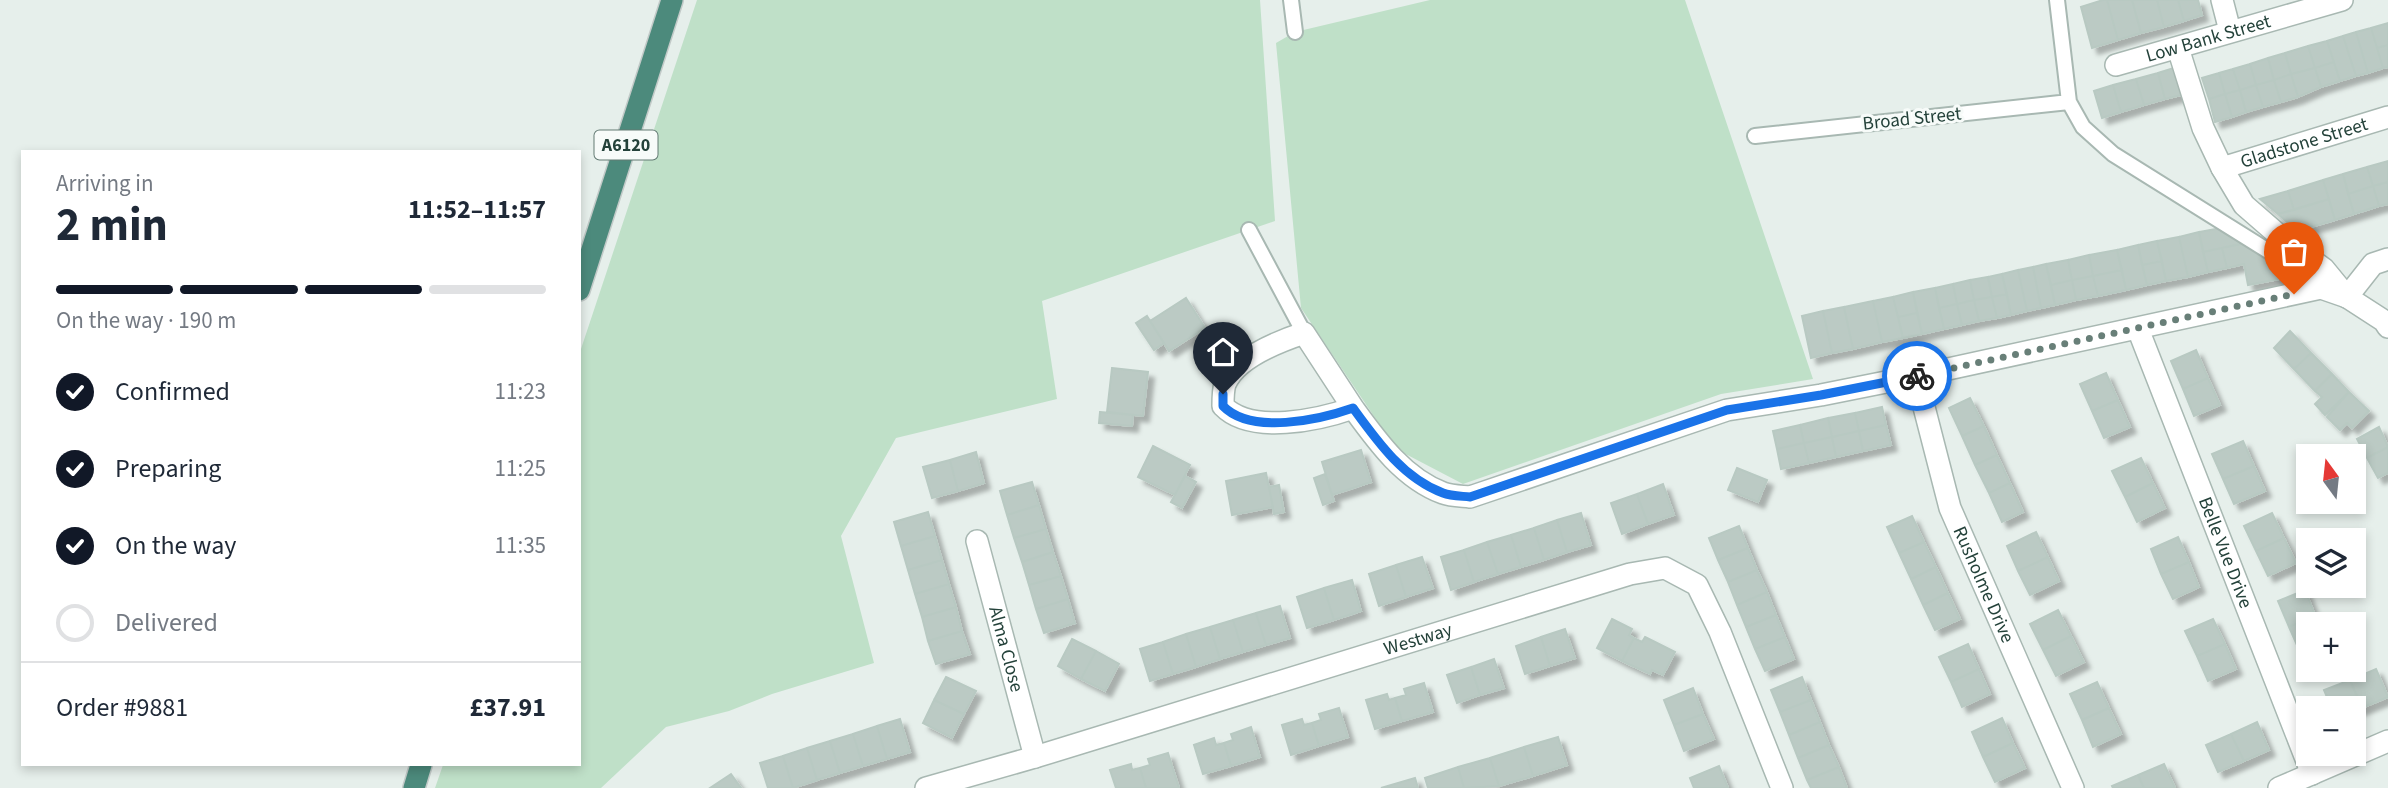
<!DOCTYPE html>
<html lang="en">
<head>
<meta charset="utf-8">
<style>
  :root { --surface:#fff; --page:#f2f2f3; --text:#1f2937; --muted:#747a83; --line:#e0e1e3; --accent:#111827 }
  body { margin:0; font-family:"Source Sans 3",sans-serif; background:var(--page); color:var(--text); height:100vh; display:flex; flex-direction:column; font-size:26px; white-space:nowrap }
  * { box-sizing:border-box; margin:0 }
  p { font-size:23px; color:var(--muted) }
  .icon { flex:none; width:38px; height:38px; fill:none; stroke:currentColor; stroke-width:2; stroke-linecap:round; stroke-linejoin:round }
  .map { position:relative; flex:1; overflow:hidden }
  .details { position:absolute; left:21px; top:150px; width:560px; height:616px; display:flex; flex-direction:column; background:var(--surface); border-radius:0px; box-shadow:0 4px 10px #0003 }
  .details>* { flex:none }
  .needle { width:46px; rotate:345deg }
  .controls { position:absolute; left:2296px; top:444px; display:grid; gap:14px }
  .controls a { display:grid; place-items:center; width:70px; height:70px; border-radius:0px; background:var(--surface); box-shadow:0 4px 10px #0003; font-size:35px }
  .pin { position:absolute; display:grid; place-items:center; width:60px; height:60px; color:#fff; margin:-72px -30px; border-radius:50% 50% 50% 0; rotate:-45deg; box-shadow:0 0 7px #0007 }
  .pin .icon { rotate:45deg }
  .courier { position:absolute; display:grid; place-items:center; width:70px; height:70px; margin:-35px; border:5px solid #1a73e8; border-radius:50%; background:#fff; color:#222; box-shadow:0 2px 9px #0007 }
  .overview em { font-style:normal; font-weight:700 }
  .overview div { display:flex; flex-direction:column-reverse }
  .overview { display:flex; align-items:center; justify-content:space-between; height:119px; padding:0 35px }
  h1 { font-size:46px; font-weight:700; line-height:52px }
  .bar { display:grid; grid-template-columns:repeat(4,1fr); gap:10px 7px; align-content:center; height:84px; padding:0 35px }
  .bar i { height:9px; border-radius:5px; background:var(--line) }
  .bar .current { background:var(--accent) }
  .bar p { grid-column:span 4 }
  .line { display:flex; align-items:center; gap:18px; padding:0 35px; border-top:2px solid var(--line) }
  .line div { flex:1 }
  ol { padding:0 35px; list-style:none }
  li { display:flex; align-items:center; gap:21px; height:77px }
  li p { margin-inline-start:auto }
  li .icon { padding:7px; border-radius:50%; background:var(--accent); color:#fff; stroke-width:4 }
  li:last-child { color:var(--muted) }
  li i { width:38px; height:38px; border:4px solid var(--line); border-radius:50% }
  .map>svg:first-child { display:block }
  .green { fill:#bfe0c8 }
  .building { fill:#bbcac4; stroke:#b8c9c2; stroke-width:2; filter:url(#shadow) }
  .lines { fill:none; stroke-linecap:round; stroke-linejoin:round }
  .service-casing { stroke:#a8b8b2; stroke-width:18 }
  .minor-casing { stroke:#a8b8b2; stroke-width:24 }
  .trunk-casing { stroke:#c2cac8; stroke-width:24 }
  .service { stroke:#fff; stroke-width:14 }
  .minor { stroke:#fff; stroke-width:21 }
  .trunk { stroke:#4c8a7c; stroke-width:21 }
  .done { stroke:#687f78; stroke-width:7; stroke-dasharray:0 12.6 }
  .route { stroke:#1a73e8; stroke-width:9 }
  .labels { text-anchor:middle; dominant-baseline:central; stroke-width:6; stroke-linejoin:round; paint-order:stroke }
  .shield { fill:#f7fbf9; stroke:#637a73; stroke-width:2 }
  .shield-label { font-size:18px; font-weight:bold; fill:#24423a }
  .street-label { font-size:19px; fill:#24423a; stroke:#f7fbf9 }
</style>
</head>
<body>
<div class="map">
<svg width="2388" height="788" viewBox="0 0 2388 788">
  <defs>
    <filter id="shadow"><feDropShadow dx="6" dy="6" stdDeviation="2" flood-color="#0004"/></filter>
  </defs>
  <rect width="100%" height="100%" fill="#e6efeb"/>
  <path class="green" d="M697,0H1260L1275,221L1042,301L1057,399L896,438L841,536L874,663L772,694L729,711L666,727L601,788H435L443,765H579V355Z
    M1430,0H1685L1813,379L1721,394L1463,484L1396,449L1301,308L1276,43L1295,32Z"/>
  <path class="building" d="M2103,0H2107L2118,40L2092,48L2081,7Z
    M2107,0H2132L2141,33L2118,40Z
    M2132,0H2157L2164,27L2141,33Z
    M2157,0H2178L2184,21L2164,27Z
    M2178,0H2198L2202,15L2184,21Z
    M2388,23V45L2377,48L2371,28Z
    M2371,28L2383,68L2368,73L2356,32Z
    M2356,32L2368,73L2356,76L2343,36Z
    M2343,36L2356,76L2340,81L2327,41Z
    M2327,41L2334,62L2315,68L2308,46Z
    M2388,45V67L2383,68L2377,48Z
    M2308,46L2315,68L2291,74L2285,53Z
    M2285,53L2291,74L2274,80L2268,58Z
    M2268,58L2274,80L2256,85L2250,64Z
    M2334,62L2340,81L2321,87L2315,68Z
    M2250,64L2256,85L2240,90L2233,69Z
    M2177,67L2185,94L2165,99L2158,73Z
    M2315,68L2321,87L2298,97L2291,74Z
    M2233,69L2240,90L2225,94L2219,73Z
    M2158,73L2165,99L2144,105L2136,79Z
    M2219,73L2225,94L2209,99L2202,78Z
    M2291,74L2298,97L2281,102L2274,80Z
    M2136,79L2144,105L2121,112L2113,85Z
    M2274,80L2281,102L2263,107L2256,85Z
    M2113,85L2121,112L2102,118L2094,91Z
    M2256,85L2263,107L2246,112L2240,90Z
    M2240,90L2246,112L2232,117L2225,94Z
    M2225,94L2232,117L2215,122L2209,99Z
    M2388,161V182L2373,186L2367,167Z
    M2367,167L2373,186L2348,194L2343,174Z
    M2343,174L2354,214L2335,220L2323,180Z
    M2323,180L2329,199L2294,210L2288,191Z
    M2388,182V204L2379,206L2373,186Z
    M2373,186L2379,206L2354,214L2348,194Z
    M2288,191L2294,210L2278,214L2260,199Z
    M2329,199L2335,220L2297,231L2278,214Z
    M2221,228L2245,243L2203,252L2199,232Z
    M2199,232L2208,272L2188,277L2179,237Z
    M2179,237L2188,277L2166,281L2157,241Z
    M2157,241L2162,261L2142,265L2138,245Z
    M2245,243L2270,258L2284,278L2248,285L2244,264L2227,268L2222,248Z
    M2138,245L2147,285L2126,290L2117,250Z
    M2222,248L2227,268L2208,272L2203,252Z
    M2117,250L2122,270L2093,276L2089,255Z
    M2089,255L2093,276L2072,280L2068,260Z
    M2068,260L2072,280L2051,285L2046,264Z
    M2162,261L2166,281L2147,285L2142,265Z
    M2046,264L2055,305L2041,308L2033,267Z
    M2033,267L2041,308L2027,311L2018,270Z
    M2018,270L2027,311L2011,315L2002,274Z
    M2122,270L2126,290L2098,296L2093,276Z
    M2002,274L2007,294L1992,297L1988,277Z
    M2093,276L2098,296L2076,300L2072,280Z
    M1988,277L1992,297L1974,300L1970,280Z
    M1970,280L1974,300L1957,304L1953,284Z
    M2072,280L2076,300L2055,305L2051,285Z
    M1953,284L1957,304L1939,308L1935,288Z
    M1935,288L1944,329L1922,334L1913,292Z
    M1913,292L1917,313L1898,317L1893,297Z
    M2007,294L2011,315L1997,318L1992,297Z
    M1893,297L1903,338L1882,342L1873,301Z
    M1992,297L1997,318L1979,321L1974,300Z
    M1186,298L1205,328L1169,351L1150,321Z
    M1974,300L1979,321L1962,325L1957,304Z
    M1873,301L1882,342L1853,349L1844,307Z
    M1957,304L1962,325L1944,329L1939,308Z
    M1844,307L1853,349L1832,353L1823,311Z
    M1823,311L1832,353L1811,358L1802,316Z
    M1917,313L1922,334L1903,338L1898,317Z
    M1147,316L1164,343L1154,350L1136,323Z
    M2290,331L2311,353L2294,369L2274,348Z
    M2196,350L2208,378L2183,389L2171,361Z
    M2311,353L2332,374L2315,391L2294,369Z
    M1112,368L1148,372L1143,416L1107,412Z
    M2106,373L2118,400L2092,411L2080,384Z
    M2332,374L2349,392L2325,415L2315,404L2322,397L2315,391Z
    M2208,378L2220,405L2194,416L2183,389Z
    M2349,392L2369,411L2352,428L2347,423L2340,430L2327,417Z
    M1970,398L1984,426L1962,436L1949,408Z
    M2118,400L2130,427L2104,438L2092,411Z
    M1882,407L1886,425L1859,431L1855,413Z
    M1100,412L1133,415L1132,426L1099,423Z
    M1855,413L1859,431L1832,437L1828,418Z
    M1828,418L1832,437L1804,443L1800,425Z
    M1800,425L1804,443L1777,449L1773,431Z
    M1886,425L1891,445L1863,451L1859,431Z
    M1984,426L1997,455L1975,465L1962,436Z
    M2379,427L2388,447L2367,458L2357,439Z
    M1859,431L1863,451L1836,457L1832,437Z
    M1832,437L1836,457L1809,463L1804,443Z
    M2243,441L2254,466L2223,479L2212,454Z
    M1804,443L1809,463L1781,469L1777,449Z
    M1153,446L1190,465L1175,495L1138,477Z
    M2388,447V473L2378,478L2367,458Z
    M1361,450L1371,482L1332,495L1322,462Z
    M976,452L984,483L958,491L950,460Z
    M1997,455L2010,483L1989,493L1975,465Z
    M2141,458L2153,483L2125,497L2112,471Z
    M950,460L958,491L932,498L923,467Z
    M2254,466L2265,491L2234,504L2223,479Z
    M1737,468L1767,480L1758,502L1728,490Z
    M1266,473L1273,507L1232,515L1226,481Z
    M1325,474L1334,501L1323,505L1314,478Z
    M1185,476L1196,482L1182,508L1171,502Z
    M1032,482L1039,505L1007,515L1000,491Z
    M2010,483L2023,512L2002,522L1989,493Z
    M2153,483L2165,508L2137,522L2125,497Z
    M1663,484L1674,515L1648,524L1637,494Z
    M1279,485L1284,512L1274,514L1269,487Z
    M1637,494L1648,524L1622,534L1611,503Z
    M1039,505L1046,529L1014,538L1007,515Z
    M928,512L935,536L901,546L894,522Z
    M1581,513L1591,545L1567,552L1557,520Z
    M2272,513L2284,538L2256,551L2244,526Z
    M1912,516L1924,542L1899,553L1887,527Z
    M1557,520L1567,552L1544,560L1534,528Z
    M1739,526L1748,548L1718,560L1709,538Z
    M1534,528L1544,560L1521,567L1511,535Z
    M1046,529L1053,552L1022,562L1014,538Z
    M2036,532L2048,557L2018,571L2007,546Z
    M1511,535L1521,567L1498,574L1487,542Z
    M935,536L942,560L908,570L901,546Z
    M2178,537L2189,562L2161,574L2151,549Z
    M2284,538L2296,563L2268,576L2256,551Z
    M1487,542L1498,574L1474,582L1464,550Z
    M1924,542L1936,567L1911,579L1899,553Z
    M1748,548L1757,570L1728,582L1718,560Z
    M1464,550L1474,582L1451,590L1441,557Z
    M1053,552L1061,576L1029,585L1022,562Z
    M1422,557L1433,588L1406,597L1396,565Z
    M2048,557L2059,581L2030,595L2018,571Z
    M942,560L949,584L915,594L908,570Z
    M2189,562L2199,587L2173,599L2161,574Z
    M1396,565L1406,597L1379,606L1369,574Z
    M1936,567L1948,593L1923,605L1911,579Z
    M1757,570L1767,592L1737,605L1728,582Z
    M1061,576L1068,599L1036,609L1029,585Z
    M1352,580L1361,611L1334,620L1324,588Z
    M949,584L956,607L922,617L915,594Z
    M1324,588L1334,620L1307,628L1297,597Z
    M2305,590L2315,615L2289,627L2278,601Z
    M1767,592L1776,615L1746,627L1737,605Z
    M1948,593L1960,619L1935,630L1923,605Z
    M1068,599L1075,623L1044,633L1036,609Z
    M1280,606L1290,638L1266,645L1256,613Z
    M956,607L962,631L928,641L922,617Z
    M2058,610L2071,636L2043,650L2030,624Z
    M1256,613L1266,645L1243,652L1233,620Z
    M1776,615L1785,637L1755,649L1746,627Z
    M2315,615L2320,625H2308V648L2300,652L2289,627Z
    M1612,619L1632,629L1629,635L1634,638L1622,661L1597,648Z
    M2213,619L2225,644L2197,656L2185,631Z
    M1233,620L1243,652L1220,659L1210,627Z
    M1210,627L1220,659L1196,667L1186,634Z
    M1565,629L1575,658L1550,666L1541,637Z
    M962,631L970,654L936,664L928,641Z
    M1186,634L1196,667L1173,674L1163,642Z
    M2071,636L2084,662L2056,676L2043,650Z
    M1541,637L1550,666L1525,674L1516,646Z
    M1645,637L1675,652L1663,675L1652,670L1650,674L1622,661L1634,638L1642,642Z
    M1785,637L1794,659L1765,671L1755,649Z
    M1072,639L1096,651L1081,679L1058,666Z
    M1163,642L1173,674L1150,681L1140,649Z
    M1968,644L1979,669L1951,682L1939,657Z
    M2225,644L2236,669L2208,681L2197,656Z
    M1096,651L1119,664L1105,691L1081,679Z
    M1494,659L1504,688L1480,695L1471,667Z
    M1471,667L1480,695L1457,703L1447,675Z
    M1979,669L1990,694L1962,707L1951,682Z
    M2376,669L2388,697L2362,708L2350,680Z
    M946,677L976,691L964,714L934,700Z
    M1802,677L1811,700L1780,712L1771,690Z
    M2350,680L2362,708L2354,711V709H2332L2324,690Z
    M2097,682L2109,708L2082,720L2070,694Z
    M1424,683L1433,712L1402,721L1395,698L1406,695L1404,689Z
    M1693,688L1703,714L1674,725L1664,700Z
    M1387,694L1389,700L1395,698L1402,721L1375,729L1366,700Z
    M934,700L964,714L952,738L923,723Z
    M1811,700L1820,722L1789,735L1780,712Z
    M1339,708L1348,737L1319,746L1312,723L1321,720L1319,714Z
    M2109,708L2121,734L2093,747L2082,720Z
    M1703,714L1714,739L1684,751L1674,725Z
    M2002,718L2013,743L1983,757L1972,732Z
    M900,719L910,752L887,759L877,726Z
    M1302,719L1304,725L1312,723L1319,746L1291,755L1282,725Z
    M1820,722L1829,745L1798,758L1789,735Z
    M2257,722L2269,750L2244,761L2231,734Z
    M877,726L887,759L863,766L853,734Z
    M1251,727L1260,757L1231,766L1224,743L1233,740L1231,734Z
    M853,734L863,766L840,773L830,741Z
    M2231,734L2244,761L2218,772L2206,745Z
    M1558,737L1567,765L1533,776L1524,747Z
    M1214,738L1216,745L1224,743L1231,766L1203,774L1194,745Z
    M830,741L840,773L817,780L807,748Z
    M2013,743L2025,768L1995,782L1983,757Z
    M1829,745L1839,767L1807,780L1798,758Z
    M1524,747L1533,776L1499,786L1490,758Z
    M807,748L817,780L793,788L783,756Z
    M1168,753L1179,788H1146L1140,768L1150,765L1148,759Z
    M783,756L793,788H768L760,763Z
    M1490,758L1499,786L1464,788L1458,767Z
    M1131,764L1132,770L1140,768L1146,788H1116L1110,770Z
    M2164,764L2175,788H2144L2138,775Z
    M1719,766L1728,788H1694L1690,778Z
    M1458,767L1464,788H1428L1425,778Z
    M1839,767L1847,788H1811L1807,780Z
    M731,774L741,788H710Z
    M2138,775L2144,788H2113L2112,786Z
    M1415,778L1418,788H1381Z"/>
  <g class="lines">
    <defs>
      <path id="service" d="M1291,0L1295,32
        M2057,0L2069,102L2083,127L2113,154L2289,264L2321,288
        M1755,136L2069,102
        M1249,230L1304,333"/>
      <g id="minor">
        <path d="M2222,0L2230,31"/>
        <path id="s1" d="M2178,48L2203,128L2222,168L2388,117"/>
        <path id="s2" d="M2116,65L2342,0"/>
        <path d="M2222,168L2244,205L2282,238L2324,269L2347,297L2384,321L2388,327"/>
        <path d="M2347,297L2373,264L2388,259"/>
        <path id="s3" d="M2138,329L2312,774"/>
        <path id="s4" d="M1916,376L1950,508L2073,788"/>
        <path d="M1353,408L1304,333C1280,341 1236,358 1225,384C1223,390 1223,399 1223,406C1251,435 1319,420 1353,408C1377,441 1403,478 1443,493C1451,496 1461,496 1470,497L1727,410L1821,395L1916,376L2321,288L2347,297"/>
        <path id="s5" d="M977,541L1035,757"/>
        <path id="s6" d="M926,788L1035,757L1630,574L1665,568L1697,585L1720,632L1782,788"/>
        <path d="M2279,788L2388,741"/>
      </g>
      <path id="trunk" d="M579,290L672,0
        M414,788L421,765"/>
    </defs>
    <use href="#service" class="service-casing"/>
    <use href="#minor" class="minor-casing"/>
    <use href="#trunk" class="trunk-casing"/>
    <use href="#service" class="service"/>
    <use href="#minor" class="minor"/>
    <use href="#trunk" class="trunk"/>
  </g>
  <g class="lines">
    <path class="done" d="M1917,376L2294,294"/>
    <path class="route" d="M1223,394V406C1251,435 1319,420 1353,408C1377,441 1403,478 1443,493C1451,496 1461,496 1470,497L1727,410L1821,395L1917,376"/>
  </g>
  <g class="labels">
    <rect class="shield" x="594.5" y="130.5" width="63" height="29" rx="5"/>
    <g class="shield-label">
      <text x="626" y="145">A6120</text>
    </g>
    <g class="street-label">
      <text stroke="none"><textPath href="#s2" startOffset="96">Low Bank Street</textPath></text>
      <text transform="translate(1912 119) rotate(-6)">Broad Street</text>
      <text stroke="none"><textPath href="#s1" startOffset="214">Gladstone Street</textPath></text>
      <text stroke="none"><textPath href="#s3" startOffset="240">Belle Vue Drive</textPath></text>
      <text stroke="none"><textPath href="#s4" startOffset="220">Rusholme Drive</textPath></text>
      <text stroke="none"><textPath href="#s6" startOffset="514">Westway</textPath></text>
      <text stroke="none"><textPath href="#s5" startOffset="112">Alma Close</textPath></text>
    </g>
  </g>
</svg>
<div class="controls">
<a><svg class="needle" viewBox="-14 -14 28 28"><path d="M0-13l5 13h-10z" fill="#e53935"/><path d="M0 13l5-13h-10z" fill="#747a83"/></svg></a>
<a><svg class="icon" aria-label="layers" viewBox="0 0 24 24"><path d="M12 4l9 5-9 5-9-5zM3 14l9 5 9-5"/></svg></a>
<a>+</a>
<a>−</a>
</div>
<div class="pin" style="left:2294px;top:294px;background:#ea580c"><svg class="icon" aria-label="bag" viewBox="0 0 24 24"><path d="M5 8h14l-1 12H6zM9 8a3 3 0 0 1 6 0"/></svg></div>
<div class="pin" style="left:1223px;top:394px;background:#1f2937"><svg class="icon" aria-label="home" viewBox="0 0 24 24"><path d="M3 11l9-7 9 7M6 9v11h12V9"/></svg></div>
<div class="courier" style="left:1917px;top:376px"><svg class="icon" aria-label="bike" viewBox="0 0 24 24"><circle cx="6" cy="16" r="4"/><circle cx="18" cy="16" r="4"/><path d="M6 16l4-8h5l3 8M10 8l3 8H6M13 5h3"/></svg></div>
<section class="details">
<div class="overview"><div><h1>2 min</h1><p>Arriving in</p></div><em>11:52–11:57</em></div>
<div class="bar"><i class="current"></i><i class="current"></i><i class="current"></i><i></i><p>On the way · 190 m</p></div>
<ol>
<li><svg class="icon" aria-label="check" viewBox="0 0 24 24"><path d="M5 12l5 5 9-10"/></svg>Confirmed<p>11:23</p></li>
<li><svg class="icon" aria-label="check" viewBox="0 0 24 24"><path d="M5 12l5 5 9-10"/></svg>Preparing<p>11:25</p></li>
<li><svg class="icon" aria-label="check" viewBox="0 0 24 24"><path d="M5 12l5 5 9-10"/></svg>On the way<p>11:35</p></li>
<li><i></i>Delivered</li>
</ol>
<div class="line" style="height:91px"><div>Order #9881</div><b>£37.91</b></div>
</section>
</div>
</body>
</html>
